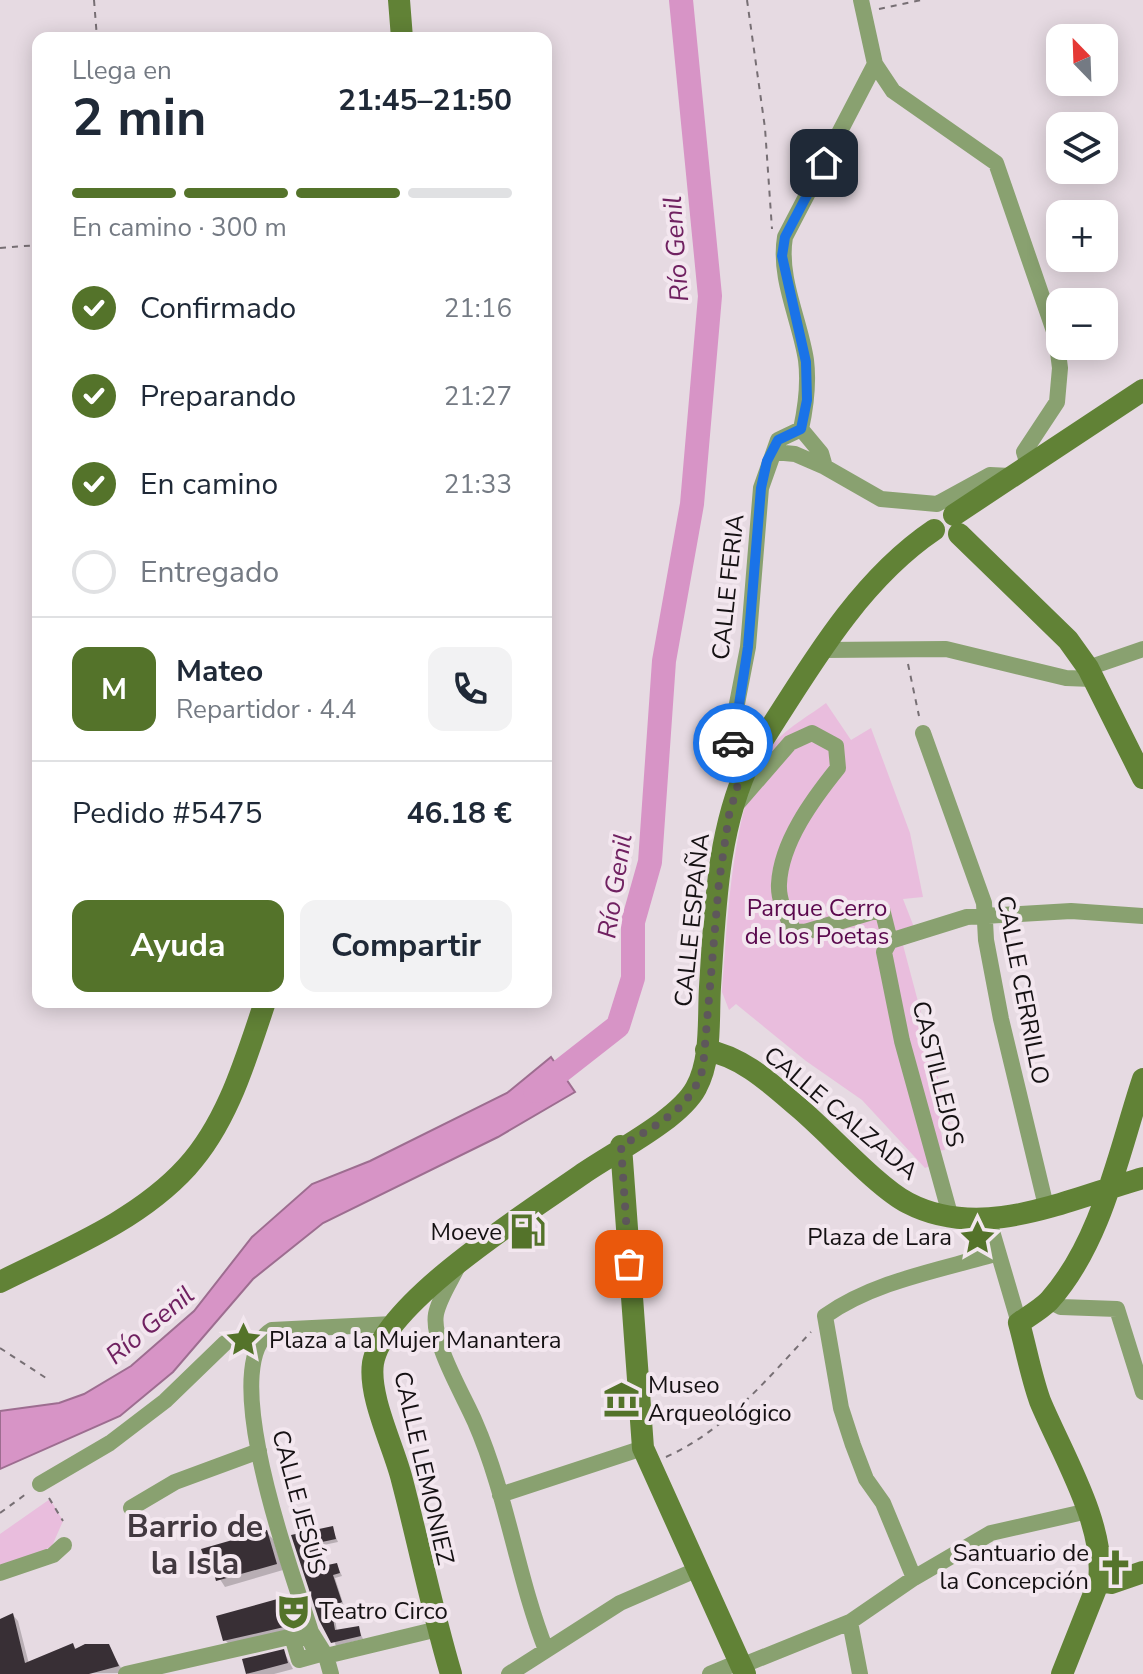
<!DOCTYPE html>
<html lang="es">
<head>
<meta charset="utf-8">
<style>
  :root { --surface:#fff; --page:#f2f2f3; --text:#1f2937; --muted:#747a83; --line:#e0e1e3; --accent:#54732a }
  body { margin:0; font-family:"Nunito Sans",sans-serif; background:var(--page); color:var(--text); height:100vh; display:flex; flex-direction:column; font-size:30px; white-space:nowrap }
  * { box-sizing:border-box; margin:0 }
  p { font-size:26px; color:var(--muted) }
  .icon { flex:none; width:44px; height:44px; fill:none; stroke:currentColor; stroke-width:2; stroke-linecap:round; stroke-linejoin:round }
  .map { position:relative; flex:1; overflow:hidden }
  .panel { position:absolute; left:32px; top:32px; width:520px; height:976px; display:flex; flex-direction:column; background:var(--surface); border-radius:16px; box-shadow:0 4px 20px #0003 }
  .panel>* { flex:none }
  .needle { width:52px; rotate:337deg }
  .fabs { position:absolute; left:1046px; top:24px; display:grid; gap:16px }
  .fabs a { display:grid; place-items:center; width:72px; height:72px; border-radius:16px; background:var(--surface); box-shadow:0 4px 20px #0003; font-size:40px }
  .pin { position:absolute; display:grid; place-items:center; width:68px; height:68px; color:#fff; margin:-34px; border-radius:16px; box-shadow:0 4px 12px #0006 }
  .courier { position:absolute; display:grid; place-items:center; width:80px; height:80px; margin:-40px; border:6px solid #1a73e8; border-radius:50%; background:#fff; color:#222; box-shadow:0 2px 10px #0007 }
  .headline em { font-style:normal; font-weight:700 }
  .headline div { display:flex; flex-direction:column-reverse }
  .headline { display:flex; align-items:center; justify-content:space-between; height:136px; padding:0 40px }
  h1 { font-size:52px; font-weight:700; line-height:60px }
  .bar { display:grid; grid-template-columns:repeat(4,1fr); gap:12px 8px; align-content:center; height:96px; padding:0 40px }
  .bar i { height:10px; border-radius:6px; background:var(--line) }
  .bar .current { background:var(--accent) }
  .bar p { grid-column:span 4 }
  .line { display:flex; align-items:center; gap:20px; padding:0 40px; border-top:2px solid var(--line) }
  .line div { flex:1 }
  .round { display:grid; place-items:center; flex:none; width:84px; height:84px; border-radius:16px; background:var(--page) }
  ol { padding:0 40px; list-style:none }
  li { display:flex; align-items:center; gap:24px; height:88px }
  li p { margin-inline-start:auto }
  li .icon { padding:8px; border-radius:50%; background:var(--accent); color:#fff; stroke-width:4 }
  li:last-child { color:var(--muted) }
  li i { width:44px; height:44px; border:4px solid var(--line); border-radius:50% }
  .button { display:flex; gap:16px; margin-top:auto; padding:16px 40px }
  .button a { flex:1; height:92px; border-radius:16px; background:var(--accent); color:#fff; font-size:32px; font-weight:700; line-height:92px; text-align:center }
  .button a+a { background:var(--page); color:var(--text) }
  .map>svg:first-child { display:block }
  .green { fill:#e9bddd }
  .water { fill:#d794c6; stroke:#9d6d90; stroke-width:2 }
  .shadow { fill:#0003 }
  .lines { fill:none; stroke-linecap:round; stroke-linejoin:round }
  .river { stroke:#d794c6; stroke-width:24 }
  .building { fill:#382f35 }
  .path { stroke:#776f74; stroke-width:2; stroke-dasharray:6 6; stroke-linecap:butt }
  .street { stroke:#89a170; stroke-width:16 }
  .secondary { stroke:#618236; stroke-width:22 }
  .done { stroke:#5e575b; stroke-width:8; stroke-dasharray:0 14.4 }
  .route { stroke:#1a73e8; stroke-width:10 }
  .labels { text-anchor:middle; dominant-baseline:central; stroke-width:8; stroke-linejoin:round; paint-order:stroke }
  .street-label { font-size:24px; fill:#151113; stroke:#f3e7ef }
  .park-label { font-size:24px; fill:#5a084d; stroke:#f3e7ef }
  .poi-label { font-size:24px; fill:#151113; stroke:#f3e7ef; text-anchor:end }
  .water-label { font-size:26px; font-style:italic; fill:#702161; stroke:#f3e7ef }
  .district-label { font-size:32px; font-weight:bold; fill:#423940; stroke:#f3e7ef }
</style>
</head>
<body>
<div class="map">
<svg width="1143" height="1674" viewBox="0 0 1143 1674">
  <rect width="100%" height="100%" fill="#e6dae2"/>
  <path class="green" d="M826,703L851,740L871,728L910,833L923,897L903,899L919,940L903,945L951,1126L940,1128L945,1150L936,1151L930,1166L925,1168L862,1100L806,1061L736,1004L729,1010L722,992C727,931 732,784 776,741C790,726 810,715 826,703Z
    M50,1499L63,1521L52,1546L0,1574V1534Z"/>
  <path class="water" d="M551,1057L575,1092L498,1137L323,1223L253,1279L173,1372L120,1416L0,1469V1411L59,1403L84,1394L131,1366L194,1311L252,1237L312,1184L370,1161L507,1093Z"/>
  <path class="shadow" d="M332,1528L338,1542L319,1546L325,1568L337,1565L342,1576L335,1578L344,1606L334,1610L337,1632L358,1628L363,1639L336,1646L294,1536Z
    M266,1532L273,1539L283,1570L225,1587L205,1556Z
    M287,1598L295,1606L303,1632L233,1648L225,1640Z
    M13,1615L18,1621L29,1664L73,1645L77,1650L108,1646L124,1673L0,1674V1621Z
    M284,1652L293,1669L274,1674H248L244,1660Z"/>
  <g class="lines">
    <path class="river" d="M535,1091L618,1026L633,978V922L650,862L664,661L692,504L710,296L681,0"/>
  </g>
  <path class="building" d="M333,1526L336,1539L317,1543L323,1566L337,1563L340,1573L333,1575L342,1602L331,1607L335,1630L359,1626L361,1636L331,1643L319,1620L291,1535Z
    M267,1530L277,1564L216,1581L210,1559L204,1557L201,1549Z
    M288,1596L297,1624L223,1641L216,1616Z
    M13,1613L25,1663L73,1643L75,1649L85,1644H109L119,1666L89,1674H0V1619Z
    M284,1649L288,1663L246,1674L242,1659Z"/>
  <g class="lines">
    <path class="path" d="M94,0L97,38
      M747,0L765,128L772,229
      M879,9L921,0
      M0,248L38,245
      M908,664L919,716
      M0,1348L46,1378
      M666,1457C726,1430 767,1379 811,1332
      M49,1498L63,1521
      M0,1513L26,1494"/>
    <path class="street" d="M861,0L875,64L893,91L996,163L1056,337L1060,368L1057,402L1024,452L1028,465
      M801,429C806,406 809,384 806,360C800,320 778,278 785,237L875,64
      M801,429L821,453L825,467
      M774,452L795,454L825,467L881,499L937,504L990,475L1010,476
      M824,650L946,649L1066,678L1092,679
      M1088,668L1143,649
      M923,733L984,903L986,940L1001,1019L1046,1206
      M739,781L732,755L735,714L748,647L761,488L778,440L801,429
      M737,804L790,743L812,733L836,746L838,768C813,799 781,842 779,884C778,901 787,917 794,931L805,932L882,909L890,941
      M890,941L884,952L902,1041L951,1218
      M890,941L967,917L1071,911L1143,916
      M989,1221L1019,1323
      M459,1264C452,1279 439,1298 436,1314C431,1342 464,1396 475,1422C507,1495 517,1576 546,1650
      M1049,1301L1061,1307L1117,1309L1143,1392
      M40,1484L110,1443L165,1401L225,1343
      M500,1495L643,1448
      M131,1508L175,1482L259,1451
      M0,1573L53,1555L64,1545
      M914,1578L883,1503L866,1479L853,1445L841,1408L825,1316C874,1281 941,1270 998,1253
      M850,1622L860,1674
      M308,1636L317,1655L299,1660L293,1640Z
      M326,1656L438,1629
      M741,1666L850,1622L914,1578L991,1533L1088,1511
      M126,1674L311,1632
      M331,1674L326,1656L311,1632C294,1577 214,1364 272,1330L393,1324
      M509,1674L620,1603L696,1570
      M710,1674L739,1662"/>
    <path class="secondary" d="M399,0L402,38
      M954,515L1143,390
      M959,534L1068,640L1088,668L1143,778
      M706,1050C743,1057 770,1083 798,1107C828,1132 877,1187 908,1203C983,1242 1068,1199 1143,1178
      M621,1146L643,1448L745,1674
      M0,1282C64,1250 138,1221 187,1167C228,1122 246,1058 265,1002
      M1099,1581L1111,1583L1143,1572
      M451,1674C432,1610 419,1545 402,1480C394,1447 368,1397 373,1363C384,1302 530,1211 581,1175C612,1153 679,1120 696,1088C712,1059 708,1019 710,987C715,910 717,827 752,757C804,677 854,584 934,530
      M1062,1674L1099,1581C1106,1525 1061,1452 1040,1401C1031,1376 1026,1348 1019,1323C1029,1316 1041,1309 1049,1301C1102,1242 1119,1151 1143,1079"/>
  </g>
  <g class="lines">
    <path class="done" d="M629,1264L621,1146C656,1125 691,1110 703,1068L719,882L729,815L739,781L732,755L733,743"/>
    <path class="route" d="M733,743L748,647L761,488L767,461L778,440L801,429L807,400L806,362L782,256L785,237L824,163"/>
  </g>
  <defs>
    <symbol id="fuel-bare" viewBox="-9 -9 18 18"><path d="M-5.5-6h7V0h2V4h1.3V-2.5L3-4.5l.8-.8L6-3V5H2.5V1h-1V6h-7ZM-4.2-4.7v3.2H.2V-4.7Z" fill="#54732a" stroke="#f3e7ef" stroke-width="2.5" paint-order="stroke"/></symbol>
    <symbol id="sight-bare" viewBox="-9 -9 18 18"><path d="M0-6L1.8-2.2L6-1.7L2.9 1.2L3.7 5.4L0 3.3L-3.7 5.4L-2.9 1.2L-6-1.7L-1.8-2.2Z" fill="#54732a" stroke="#f3e7ef" stroke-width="2.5" paint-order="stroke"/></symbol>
    <symbol id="museum-bare" viewBox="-9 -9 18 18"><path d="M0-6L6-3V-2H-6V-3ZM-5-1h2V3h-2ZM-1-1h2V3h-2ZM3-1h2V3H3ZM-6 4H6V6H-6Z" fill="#54732a" stroke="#f3e7ef" stroke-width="2.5" paint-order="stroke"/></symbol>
    <symbol id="church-bare" viewBox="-9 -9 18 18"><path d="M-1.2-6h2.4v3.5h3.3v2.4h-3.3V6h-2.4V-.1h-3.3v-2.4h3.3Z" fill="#54732a" stroke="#f3e7ef" stroke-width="2.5" paint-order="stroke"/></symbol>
    <symbol id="theatre-bare" viewBox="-9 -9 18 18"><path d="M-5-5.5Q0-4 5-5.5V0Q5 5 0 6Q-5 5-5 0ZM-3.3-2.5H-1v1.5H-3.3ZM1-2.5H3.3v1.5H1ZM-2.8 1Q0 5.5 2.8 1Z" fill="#54732a" stroke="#f3e7ef" stroke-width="2.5" paint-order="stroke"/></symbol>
  </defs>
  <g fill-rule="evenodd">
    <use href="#fuel-bare" x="502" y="1206" width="51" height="51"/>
    <use href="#sight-bare" x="952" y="1212" width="51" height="51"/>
    <use href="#sight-bare" x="218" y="1314" width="51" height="51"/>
    <use href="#museum-bare" x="596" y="1374" width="51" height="51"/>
    <use href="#church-bare" x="1090" y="1542" width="51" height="51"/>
    <use href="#theatre-bare" x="268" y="1586" width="51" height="51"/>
  </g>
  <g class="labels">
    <g class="street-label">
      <text transform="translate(728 587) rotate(-84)">CALLE FERIA</text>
      <text transform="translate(692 920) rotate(-84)">CALLE ESPAÑA</text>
      <text transform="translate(1023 990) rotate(79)">CALLE CERRILLO</text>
      <text transform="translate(938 1074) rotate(76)">CASTILLEJOS</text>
      <text transform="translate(841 1113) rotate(40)">CALLE CALZADA</text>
      <text transform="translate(424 1468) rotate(77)">CALLE LEMONIEZ</text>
      <text transform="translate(299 1502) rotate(75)">CALLE JESÚS</text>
    </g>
    <g class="park-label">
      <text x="817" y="908">Parque Cerro<tspan x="817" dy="28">de los Poetas</tspan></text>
    </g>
    <g class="poi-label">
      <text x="502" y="1232">Moeve</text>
      <text x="952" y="1237">Plaza de Lara</text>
      <text x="269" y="1340" text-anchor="start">Plaza a la Mujer Manantera</text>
      <text x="648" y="1385" text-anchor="start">Museo<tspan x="648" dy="28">Arqueológico</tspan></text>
      <text x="1089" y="1553">Santuario de<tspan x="1089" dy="28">la Concepción</tspan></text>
      <text x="319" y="1611" text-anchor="start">Teatro Circo</text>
    </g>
    <g class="water-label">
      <text transform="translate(676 249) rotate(-94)">Río Genil</text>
      <text transform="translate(615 886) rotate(-81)">Río Genil</text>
      <text transform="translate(150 1325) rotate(-40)">Río Genil</text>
    </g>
    <g class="district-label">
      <text x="195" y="1526">Barrio de<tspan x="195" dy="37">la Isla</tspan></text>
    </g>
  </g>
</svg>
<div class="fabs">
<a><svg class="needle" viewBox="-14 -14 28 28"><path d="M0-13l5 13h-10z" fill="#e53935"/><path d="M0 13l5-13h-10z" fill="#747a83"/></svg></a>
<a><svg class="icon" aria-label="layers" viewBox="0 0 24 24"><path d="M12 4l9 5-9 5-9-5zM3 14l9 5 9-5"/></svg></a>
<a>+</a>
<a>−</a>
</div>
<div class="pin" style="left:629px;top:1264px;background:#ea580c"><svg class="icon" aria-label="bag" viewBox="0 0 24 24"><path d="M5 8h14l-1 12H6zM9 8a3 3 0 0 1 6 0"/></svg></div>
<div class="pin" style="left:824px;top:163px;background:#1f2937"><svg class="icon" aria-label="home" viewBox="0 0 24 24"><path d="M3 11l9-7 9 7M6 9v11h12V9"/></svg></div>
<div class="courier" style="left:733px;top:743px"><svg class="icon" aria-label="car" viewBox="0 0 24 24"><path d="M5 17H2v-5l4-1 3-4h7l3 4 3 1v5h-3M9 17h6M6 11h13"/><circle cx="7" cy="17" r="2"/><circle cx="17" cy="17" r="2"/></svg></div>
<section class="panel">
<div class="headline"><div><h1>2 min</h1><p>Llega en</p></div><em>21:45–21:50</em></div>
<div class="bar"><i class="current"></i><i class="current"></i><i class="current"></i><i></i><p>En camino · 300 m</p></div>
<ol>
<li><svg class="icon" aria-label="check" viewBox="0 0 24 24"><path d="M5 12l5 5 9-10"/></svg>Confirmado<p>21:16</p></li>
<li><svg class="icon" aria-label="check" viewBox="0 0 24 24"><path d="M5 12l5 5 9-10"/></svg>Preparando<p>21:27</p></li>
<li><svg class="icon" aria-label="check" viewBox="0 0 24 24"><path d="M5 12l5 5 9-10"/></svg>En camino<p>21:33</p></li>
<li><i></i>Entregado</li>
</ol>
<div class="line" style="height:144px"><b class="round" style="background:var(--accent);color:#fff">M</b><div><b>Mateo</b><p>Repartidor · 4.4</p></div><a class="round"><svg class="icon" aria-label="phone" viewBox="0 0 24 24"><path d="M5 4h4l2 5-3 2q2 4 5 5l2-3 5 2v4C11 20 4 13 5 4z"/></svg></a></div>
<div class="line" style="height:104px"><div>Pedido #5475</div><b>46.18 €</b></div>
<div class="button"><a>Ayuda</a><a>Compartir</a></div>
</section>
</div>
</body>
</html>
